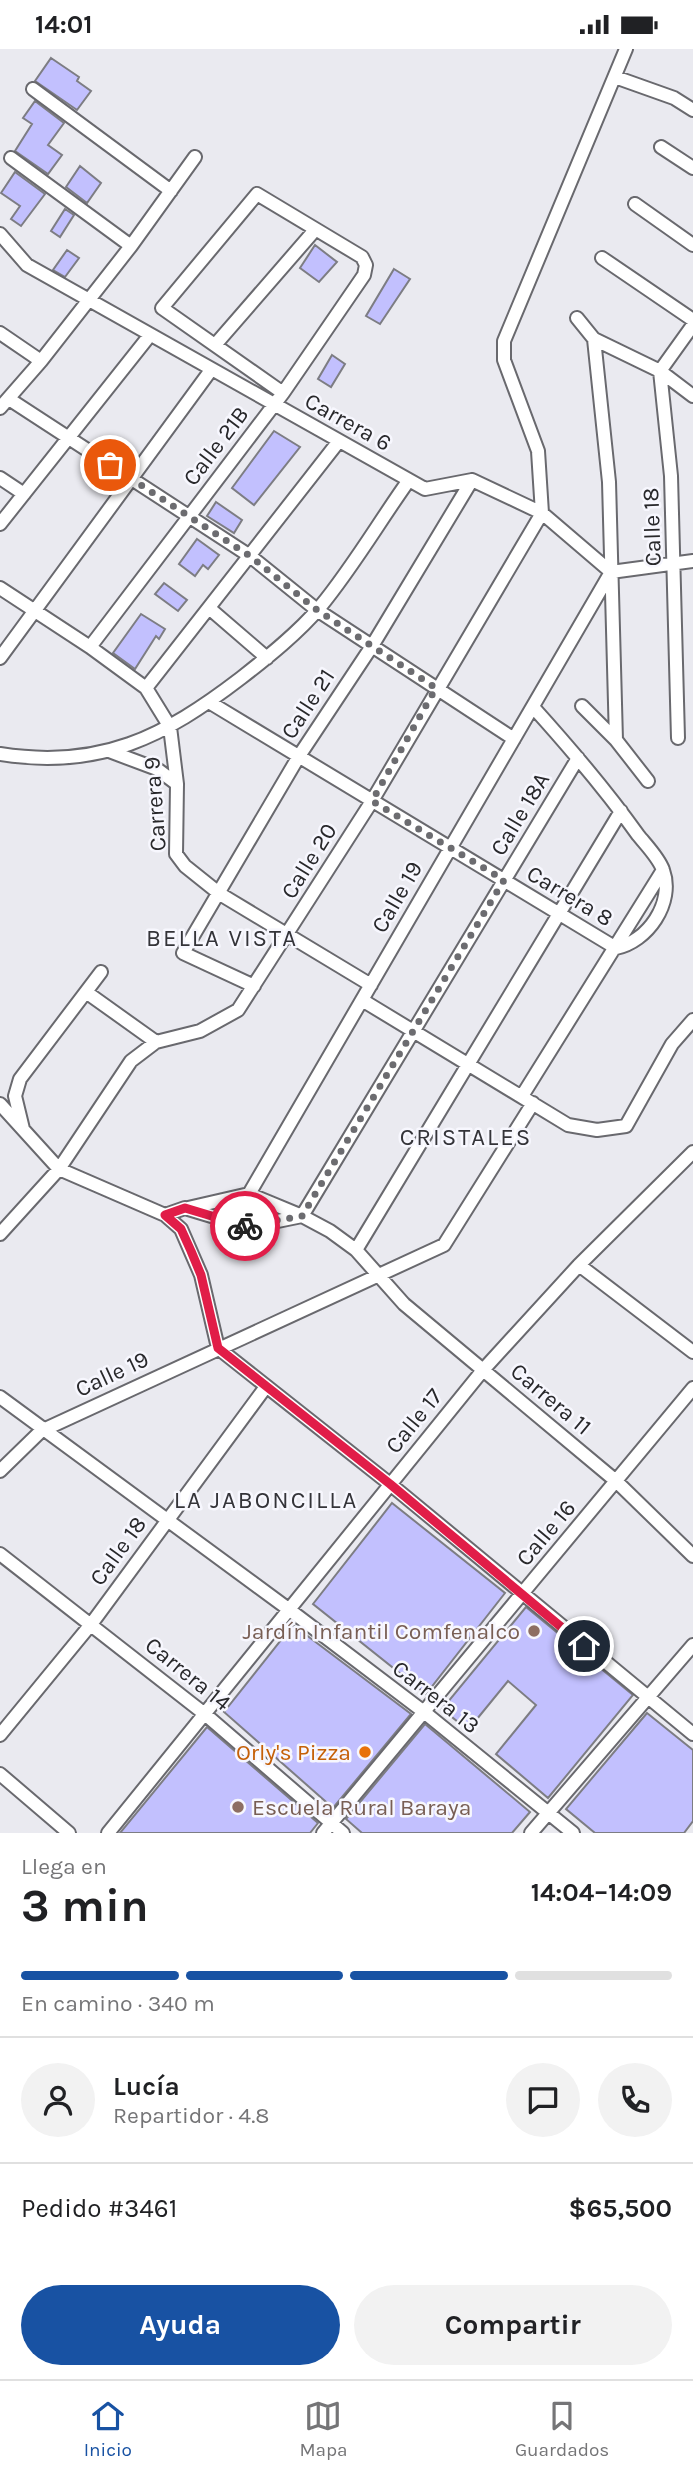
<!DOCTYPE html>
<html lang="es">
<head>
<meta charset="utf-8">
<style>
  :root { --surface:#fff; --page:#f2f2f2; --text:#202124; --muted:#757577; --line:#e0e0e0; --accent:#1852a3 }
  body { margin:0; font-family:Karla,sans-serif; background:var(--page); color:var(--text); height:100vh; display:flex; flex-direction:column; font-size:26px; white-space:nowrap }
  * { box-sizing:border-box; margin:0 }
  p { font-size:23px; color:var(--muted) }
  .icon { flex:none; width:38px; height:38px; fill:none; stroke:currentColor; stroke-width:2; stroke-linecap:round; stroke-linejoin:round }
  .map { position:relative; height:1784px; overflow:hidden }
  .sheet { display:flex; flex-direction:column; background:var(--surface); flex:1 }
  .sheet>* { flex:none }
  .pin { position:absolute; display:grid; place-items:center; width:60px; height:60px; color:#fff; margin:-30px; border:4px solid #fff; border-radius:50%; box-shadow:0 2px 7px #0007 }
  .courier { position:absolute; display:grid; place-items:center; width:70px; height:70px; margin:-35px; border:5px solid #e11d48; border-radius:50%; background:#fff; color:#222; box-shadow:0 2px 9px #0007 }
  .summary em { font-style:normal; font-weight:700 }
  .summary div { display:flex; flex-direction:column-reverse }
  .summary { display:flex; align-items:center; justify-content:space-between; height:119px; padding:0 21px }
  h1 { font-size:46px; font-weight:700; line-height:52px }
  .bar { display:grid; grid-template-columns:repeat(4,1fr); gap:10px 7px; align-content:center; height:84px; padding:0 21px }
  .bar i { height:9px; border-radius:5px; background:var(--line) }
  .bar .selected { background:var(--accent) }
  .bar p { grid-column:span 4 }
  .line { display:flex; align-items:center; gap:18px; padding:0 21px; border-top:2px solid var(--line) }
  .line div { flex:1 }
  .round { display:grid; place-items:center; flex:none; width:74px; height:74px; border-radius:37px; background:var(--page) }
  .primary-button { display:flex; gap:14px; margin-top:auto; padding:14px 21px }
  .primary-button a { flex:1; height:80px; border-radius:42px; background:var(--accent); color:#fff; font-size:28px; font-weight:700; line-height:80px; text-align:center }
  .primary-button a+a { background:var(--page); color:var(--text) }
  .status { display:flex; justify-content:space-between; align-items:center; height:49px; padding:0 35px; background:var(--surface); direction:ltr }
  .status svg { height:19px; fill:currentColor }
  .tab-bar { display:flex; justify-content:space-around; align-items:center; height:98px; border-top:2px solid var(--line); background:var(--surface); font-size:19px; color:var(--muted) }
  .tab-bar a { display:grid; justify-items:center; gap:4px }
  .tab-bar .selected { color:var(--accent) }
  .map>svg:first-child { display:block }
  .building { fill:#c2c0fe; stroke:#7d7d83; stroke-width:2 }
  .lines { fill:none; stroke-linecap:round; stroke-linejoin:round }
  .minor-casing { stroke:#69696e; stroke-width:16 }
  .minor { stroke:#fff; stroke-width:12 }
  .done { stroke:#6c6c70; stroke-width:7; stroke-dasharray:0 12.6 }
  .route { stroke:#e11d48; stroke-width:9 }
  .education-dot { fill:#8d6e63; stroke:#f7f7fe; stroke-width:2.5 }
  .food-dot { fill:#e8710a; stroke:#f7f7fe; stroke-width:2.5 }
  .labels { text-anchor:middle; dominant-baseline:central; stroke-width:5; stroke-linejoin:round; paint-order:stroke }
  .street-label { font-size:23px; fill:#28282b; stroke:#f7f7fe }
  .education-label { font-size:23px; fill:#785e54; stroke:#f7f7fe; text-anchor:end }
  .food-label { font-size:23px; fill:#c56008; stroke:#f7f7fe; text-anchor:end }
  .neighbourhood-label { font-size:24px; letter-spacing:2px; fill:#343439; stroke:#f7f7fe }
</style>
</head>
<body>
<div class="status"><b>14:01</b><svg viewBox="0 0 49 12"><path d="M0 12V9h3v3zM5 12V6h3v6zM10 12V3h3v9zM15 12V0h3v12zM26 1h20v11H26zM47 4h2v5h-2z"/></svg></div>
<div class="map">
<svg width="693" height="1784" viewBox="0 0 693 1784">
  <rect width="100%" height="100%" fill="#eaeaf0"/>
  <path class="building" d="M51,9L79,28L77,32L91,42L77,61L35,32Z
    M35,52L64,74L48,96L62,106L48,125L15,102L32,75L23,69Z
    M80,117L101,134L87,154L66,138Z
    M15,123L45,145L21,177L11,170L20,157L1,144Z
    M65,160L74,166L60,188L51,182Z
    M315,196L337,213L319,233L300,219Z
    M67,201L79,209L65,228L53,221Z
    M394,220L410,230L380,275L366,267Z
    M332,306L345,315L331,338L318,330Z
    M274,382L300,398L254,456L232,439Z
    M216,453L242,471L234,484L207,467Z
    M197,490L219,506L208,520L203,516L195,527L179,515Z
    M164,534L187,551L178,562L155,545Z
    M141,565L165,580L159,590L156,587L135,620L113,604Z
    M392,1454L505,1544L426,1645L313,1555Z
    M526,1558L633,1646L548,1749L496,1705L536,1656L508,1632L468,1681L442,1660Z
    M293,1576L411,1665L333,1759L224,1663Z
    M647,1664L693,1701V1772L684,1784H595L566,1760Z
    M425,1675L530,1763L512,1784H362L346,1770Z
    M207,1678L318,1774L310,1784H120Z"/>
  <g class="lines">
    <defs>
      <path id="minor" d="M615,28L674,49L693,61
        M33,40L171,142
        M661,98L693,119
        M11,109L131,197
        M635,155L693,196
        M0,185L27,216L425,440L472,431L542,464L611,523L693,512
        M602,209L693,271
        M577,269L594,290L660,322L693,347
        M0,284L41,312
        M594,290L609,433L616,691
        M215,296L314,182
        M9,350L250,507L317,561L514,690
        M0,359L41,312L131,197L195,108
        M0,429L24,445
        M542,464L538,402L504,311V292L626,0
        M0,475L150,286
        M0,539L90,598L146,639L170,678L177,735L176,805L185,817L220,845L371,936
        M209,559L267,609
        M90,598L283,344L364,226L366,216L362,208L257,145L162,259L283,344
        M0,609L211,321
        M146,639L339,392
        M209,653L616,899
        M582,657L616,691L648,732
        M533,658C570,699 606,741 638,786C646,796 659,809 663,821C675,854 647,893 616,899
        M678,689L671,427L660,322L693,276
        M109,702L157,720L177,735
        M0,705C100,721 164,688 241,629C268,608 298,584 320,558C353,518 379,473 409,431
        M254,937L183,904L299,707L372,597L472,431
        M86,943L156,993
        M362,951L568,1076L597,1081L626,1077L672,995L693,971
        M522,1047L663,821
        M0,1055L59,1120L165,1166L181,1180L201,1226L218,1299L390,1435L693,1685
        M23,1080L15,1047L20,1030L101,923
        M249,1145L611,523
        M249,1145L302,1167L578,709
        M188,1159L249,1145
        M165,1166L185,1159L248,1178L302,1167L330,1182L356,1201L404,1255L616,1432L693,1507
        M0,1185L59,1120L131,1012L156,993L200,982L238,961L372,752L542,464
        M356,1201L621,762
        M579,1216L693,1303
        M0,1348L291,1562L424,1663L573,1784
        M0,1422L41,1382L444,1196L533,1054
        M0,1505L206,1666L343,1784
        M0,1686L92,1574L265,1339
        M0,1725L69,1784
        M108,1784L483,1321L579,1216L693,1103
        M323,1784L693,1339
        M531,1784L693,1596"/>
    </defs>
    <use href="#minor" class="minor-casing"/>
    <use href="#minor" class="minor"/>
  </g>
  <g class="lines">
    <path class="done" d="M110,416L250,507L317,561L436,639L372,752L504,831L302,1167L245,1177"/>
    <path class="route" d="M245,1177L185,1159L165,1166L181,1180L191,1202L201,1226L218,1299L390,1435L584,1597"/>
  </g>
  <g class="education-dot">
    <circle cx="534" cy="1582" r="7"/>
    <circle cx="238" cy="1758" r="7"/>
  </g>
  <circle class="food-dot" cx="365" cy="1703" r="7"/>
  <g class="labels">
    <g class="street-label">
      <text transform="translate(348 373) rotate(29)">Carrera 6</text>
      <text transform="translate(216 397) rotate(-53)">Calle 21B</text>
      <text transform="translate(652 478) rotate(-92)">Calle 18</text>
      <text transform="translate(308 655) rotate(-57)">Calle 21</text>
      <text transform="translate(155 755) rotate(-94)">Carrera 9</text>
      <text transform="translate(520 765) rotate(-59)">Calle 18A</text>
      <text transform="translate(309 812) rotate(-58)">Calle 20</text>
      <text transform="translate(570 847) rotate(31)">Carrera 8</text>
      <text transform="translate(397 848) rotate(-60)">Calle 19</text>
      <text transform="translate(112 1325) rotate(-25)">Calle 19</text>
      <text transform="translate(551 1350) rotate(40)">Carrera 11</text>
      <text transform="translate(414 1372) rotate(-51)">Calle 17</text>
      <text transform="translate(546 1484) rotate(-50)">Calle 16</text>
      <text transform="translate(118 1502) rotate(-54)">Calle 18</text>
      <text transform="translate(188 1625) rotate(39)">Carrera 14</text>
      <text transform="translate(436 1648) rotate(38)">Carrera 13</text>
    </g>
    <g class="education-label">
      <text x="520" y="1582">Jardín Infantil Comfenalco</text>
      <text x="252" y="1758" text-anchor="start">Escuela Rural Baraya</text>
    </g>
    <g class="food-label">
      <text x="351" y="1703">Orly's Pizza</text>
    </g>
    <g class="neighbourhood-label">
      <text x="222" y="889">BELLA VISTA</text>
      <text x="466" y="1088">CRISTALES</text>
      <text x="266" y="1451">LA JABONCILLA</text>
    </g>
  </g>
</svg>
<div class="pin" style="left:110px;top:416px;background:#ea580c"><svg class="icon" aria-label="bag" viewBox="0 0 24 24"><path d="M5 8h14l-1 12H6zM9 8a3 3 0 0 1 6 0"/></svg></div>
<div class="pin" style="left:584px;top:1597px;background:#1f2937"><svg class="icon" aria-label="home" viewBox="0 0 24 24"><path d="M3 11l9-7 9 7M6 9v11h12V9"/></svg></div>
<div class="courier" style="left:245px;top:1177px"><svg class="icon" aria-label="bike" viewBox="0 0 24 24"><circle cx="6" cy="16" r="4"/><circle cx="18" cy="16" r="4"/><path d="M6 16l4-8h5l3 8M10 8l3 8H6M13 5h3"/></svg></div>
</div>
<section class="sheet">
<div class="summary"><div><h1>3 min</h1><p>Llega en</p></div><em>14:04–14:09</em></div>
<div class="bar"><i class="selected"></i><i class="selected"></i><i class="selected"></i><i></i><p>En camino · 340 m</p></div>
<div class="line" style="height:126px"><a class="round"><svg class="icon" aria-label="person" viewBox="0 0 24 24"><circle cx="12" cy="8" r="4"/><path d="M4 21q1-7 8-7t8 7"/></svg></a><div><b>Lucía</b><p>Repartidor · 4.8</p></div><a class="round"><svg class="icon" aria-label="chat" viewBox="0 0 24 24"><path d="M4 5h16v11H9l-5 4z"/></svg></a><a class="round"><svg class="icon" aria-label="phone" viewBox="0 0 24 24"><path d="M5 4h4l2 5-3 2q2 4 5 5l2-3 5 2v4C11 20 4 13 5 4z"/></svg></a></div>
<div class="line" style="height:91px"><div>Pedido #3461</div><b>$65,500</b></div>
<div class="primary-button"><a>Ayuda</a><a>Compartir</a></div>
</section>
<nav class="tab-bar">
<a class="selected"><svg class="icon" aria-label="home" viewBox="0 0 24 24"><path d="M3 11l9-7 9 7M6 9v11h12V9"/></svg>Inicio</a>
<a><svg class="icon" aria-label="map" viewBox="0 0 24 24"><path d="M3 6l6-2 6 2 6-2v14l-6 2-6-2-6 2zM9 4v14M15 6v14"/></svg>Mapa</a>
<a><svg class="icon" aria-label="saved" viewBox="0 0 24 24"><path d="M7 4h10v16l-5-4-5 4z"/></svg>Guardados</a>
</nav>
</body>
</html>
